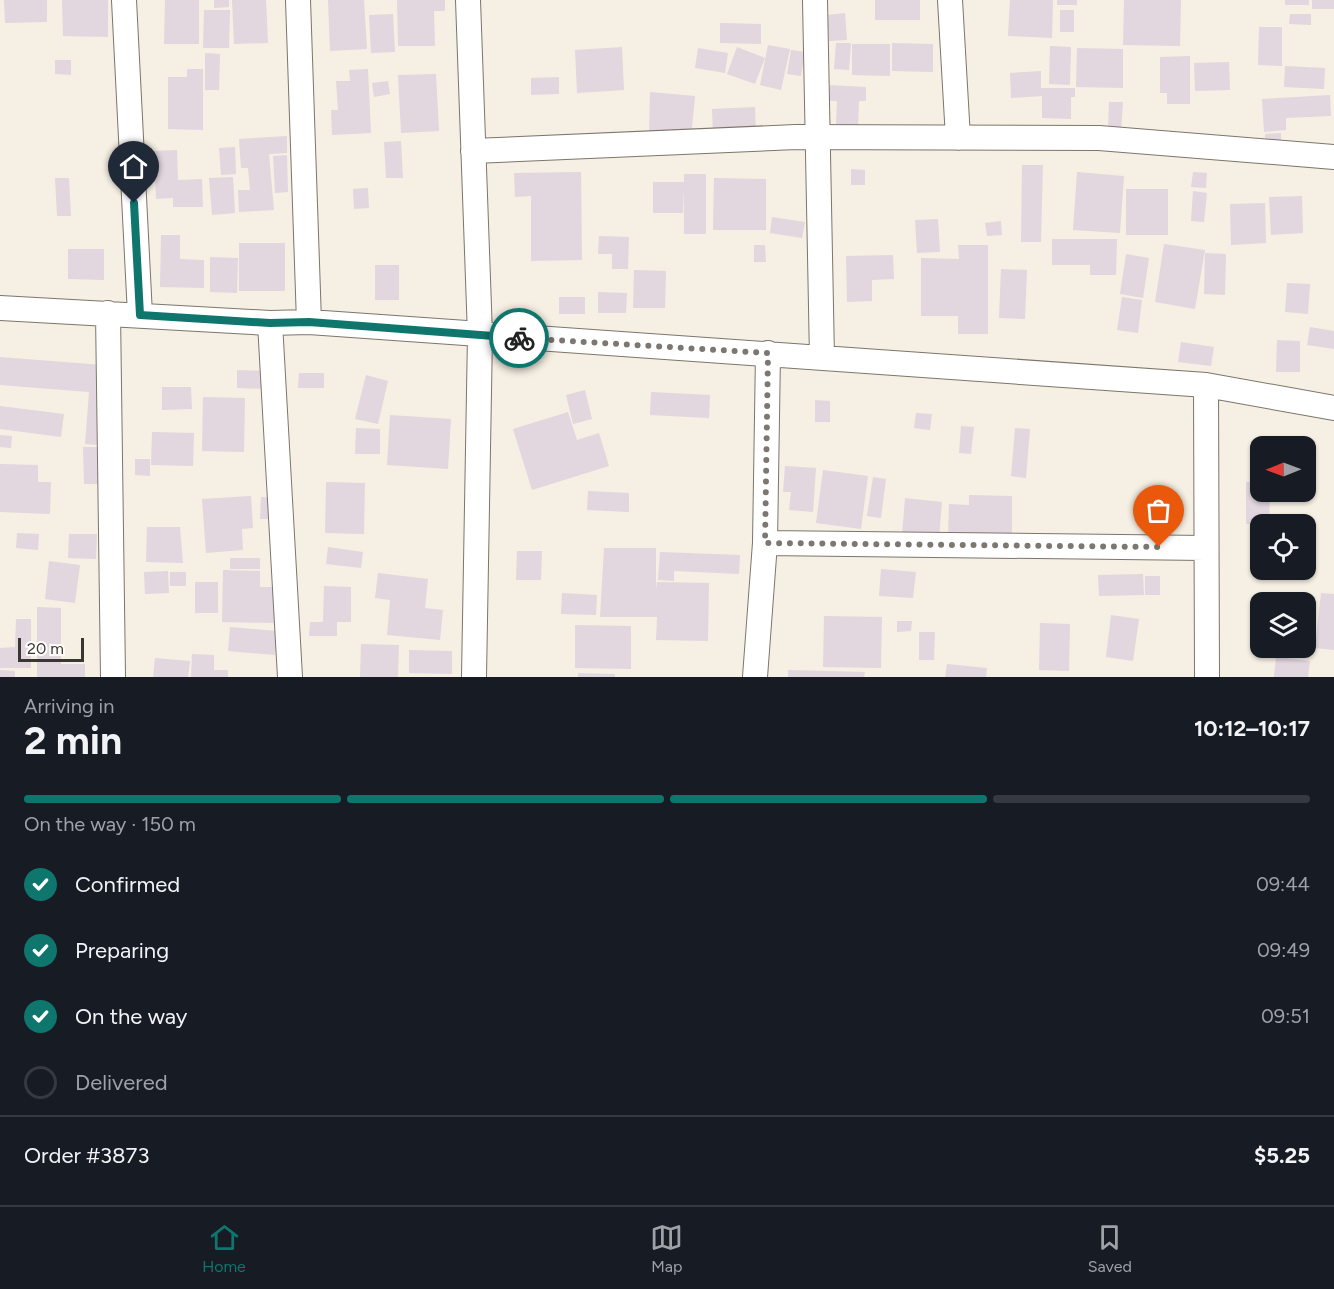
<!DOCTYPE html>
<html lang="en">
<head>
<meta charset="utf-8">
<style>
  :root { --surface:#171b24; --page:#20242c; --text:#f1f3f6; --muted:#9ea1a6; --line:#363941; --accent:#0f766e }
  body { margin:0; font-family:Figtree,sans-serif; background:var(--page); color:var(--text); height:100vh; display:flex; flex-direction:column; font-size:22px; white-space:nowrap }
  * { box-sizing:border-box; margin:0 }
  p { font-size:20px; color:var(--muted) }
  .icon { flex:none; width:33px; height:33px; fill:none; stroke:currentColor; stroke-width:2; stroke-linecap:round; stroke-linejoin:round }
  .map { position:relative; height:677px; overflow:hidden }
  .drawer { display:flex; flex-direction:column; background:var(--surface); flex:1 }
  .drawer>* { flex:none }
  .needle { width:39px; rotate:269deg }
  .buttons { position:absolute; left:1250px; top:436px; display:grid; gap:12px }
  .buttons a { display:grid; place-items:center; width:66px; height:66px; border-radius:12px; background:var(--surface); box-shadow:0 2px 4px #0004; font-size:30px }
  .scale { position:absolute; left:18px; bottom:15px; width:66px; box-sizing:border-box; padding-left:6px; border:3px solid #3a3732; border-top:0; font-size:16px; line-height:21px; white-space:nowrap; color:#3a3732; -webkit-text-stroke:4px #fefdfb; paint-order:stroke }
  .pin { position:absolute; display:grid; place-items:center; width:51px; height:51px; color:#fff; margin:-62px -26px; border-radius:50% 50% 50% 0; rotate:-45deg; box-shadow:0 0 6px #0007 }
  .pin .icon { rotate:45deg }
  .courier { position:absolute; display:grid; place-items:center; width:60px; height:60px; margin:-30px; border:4px solid #0f766e; border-radius:50%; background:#fff; color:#222; box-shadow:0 2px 8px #0007 }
  .headline em { font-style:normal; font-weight:700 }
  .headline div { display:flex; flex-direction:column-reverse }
  .headline { display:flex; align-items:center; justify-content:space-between; height:102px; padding:0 24px }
  h1 { font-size:39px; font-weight:700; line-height:45px }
  .bar { display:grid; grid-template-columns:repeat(4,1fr); gap:9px 6px; align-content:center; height:72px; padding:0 24px }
  .bar i { height:8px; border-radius:4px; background:var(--line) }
  .bar .current { background:var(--accent) }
  .bar p { grid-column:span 4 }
  .line { display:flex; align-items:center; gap:15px; padding:0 24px; border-top:2px solid var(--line) }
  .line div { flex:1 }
  ol { padding:0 24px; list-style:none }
  li { display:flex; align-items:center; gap:18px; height:66px }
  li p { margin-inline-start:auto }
  li .icon { padding:6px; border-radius:50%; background:var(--accent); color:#fff; stroke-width:4 }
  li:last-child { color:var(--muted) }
  li i { width:33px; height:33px; border:3px solid var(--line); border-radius:50% }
  .menu { display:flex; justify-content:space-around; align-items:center; height:84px; border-top:2px solid var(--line); background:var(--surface); font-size:16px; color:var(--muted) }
  .menu a { display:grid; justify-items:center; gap:3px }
  .menu .current { color:var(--accent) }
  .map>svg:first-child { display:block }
  .building { fill:#e2d6df }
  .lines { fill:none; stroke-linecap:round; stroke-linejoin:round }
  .minor-casing { stroke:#7c756b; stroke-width:26 }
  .minor { stroke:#fff; stroke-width:24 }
  .done { stroke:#7c7770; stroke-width:6; stroke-dasharray:0 10.8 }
  .route { stroke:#0f766e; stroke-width:8 }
</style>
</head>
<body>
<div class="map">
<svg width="1334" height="677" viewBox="0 0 1334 677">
  <rect width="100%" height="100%" fill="#f6efe3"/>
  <path class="building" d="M4,0H47V22L5,23Z
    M62,0H108V37L63,36Z
    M165,0H199V44H164Z
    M214,0H229V7L214,8Z
    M232,0H266L268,43L234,44Z
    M328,0H364L367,49L330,51Z
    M397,0H445V11H434L435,46H398Z
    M875,0H920V20H875Z
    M1010,0H1053L1052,38L1008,36Z
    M1057,0H1077V5H1057Z
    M1124,0H1181L1180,46L1123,45Z
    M1285,0H1309V5H1285Z
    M1312,0H1334V9H1312Z
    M204,10H230L229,48H203Z
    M1060,10H1074V32H1060Z
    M845,13L847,40L829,41L827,15Z
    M393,14L395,52L371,53L369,15Z
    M1290,14H1311V25L1289,24Z
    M720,23L761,24V44L720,43Z
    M1259,27H1282V66L1258,65Z
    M836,43H851L849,70L834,69Z
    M892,43L933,44V72L892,71Z
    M852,44H890V76L852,75Z
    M768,45L790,49L781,90L760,85Z
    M1050,46L1071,47L1070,85L1049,84Z
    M622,47L624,90L577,93L575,50Z
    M737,47L765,58L755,84L727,74Z
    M698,48L728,53L725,73L695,68Z
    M1077,48L1123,49V88L1076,87Z
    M791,50L805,52L801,76L787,74Z
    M205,53L220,54L219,90H205Z
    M1190,56V104H1167V93H1160V57Z
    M55,60H71V75L55,74Z
    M1229,62L1230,90L1195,91L1194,63Z
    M1285,66L1325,68L1324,89L1284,87Z
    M187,69H203V130L168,129V77H187Z
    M368,69L371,133L332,135L331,110H338L336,81H350L349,70Z
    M1041,71V88H1075V97H1071V119L1042,118V96L1011,98L1010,73Z
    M436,74L439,131L401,133L398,75Z
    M559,77V94L531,95V78Z
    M388,81L390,94L374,97L372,83Z
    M830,85L866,87V101H859L858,126L836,125L837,101H829Z
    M650,92L695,96L691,138L649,134Z
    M1330,95L1331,116L1286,118V130L1264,132L1262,99Z
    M1109,102H1123L1121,131L1108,130Z
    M755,107L756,134L713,136L712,109Z
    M1281,133V145L1266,146L1265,134Z
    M287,136V153L269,154L274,210L239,212L238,190H250L248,168H241L239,139Z
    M401,141L403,178H386L384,142Z
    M235,147L236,174L221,175L219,148Z
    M177,150L178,180L202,179L203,207H173V198L156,199L154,151Z
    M287,155L288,192L275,193L273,156Z
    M1022,165H1043L1041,242H1021Z
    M851,169L865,170V185H851Z
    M581,172L582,260L531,261V196L515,197L514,173Z
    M1077,172L1124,176L1120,233L1073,230Z
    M1193,172L1207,173L1206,188L1191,187Z
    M684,174H706V234H684V187L683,213H653V182H684Z
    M233,177L235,213L212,215L209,178Z
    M55,178H69L71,216H57Z
    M714,178L766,179V230H713Z
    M368,188L369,208L354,209L353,189Z
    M1126,189H1168V235H1126Z
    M1193,191L1207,193L1204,222L1191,221Z
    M1302,196L1303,233L1271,235L1269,197Z
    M1265,203L1266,243L1231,245L1230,204Z
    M772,217L805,222L802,238L770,233Z
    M938,219L940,252L917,253L915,220Z
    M1001,221L1002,235L987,236L985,223Z
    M161,235H180V259L204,260V288L160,287Z
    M599,236L629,237L628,269H612V254H598Z
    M1052,239H1117L1116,275H1090V265H1052Z
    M239,243H285V291H239Z
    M1164,244L1205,250L1195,309L1155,302Z
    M754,245H765L766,262H754Z
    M958,245H988V334H958V316H921V258L959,259Z
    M68,249H104V280L68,279Z
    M1205,253L1226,254L1225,295L1204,294Z
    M1126,254L1149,258L1143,298L1120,294Z
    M893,255L894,279L872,280V301L847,302L846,256Z
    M210,257L238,258L237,293L210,292Z
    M375,265H399V300H375Z
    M1001,269L1027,270L1025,319L999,318Z
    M634,270L666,271L665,308H633Z
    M1287,283L1310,284L1308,314L1285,312Z
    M598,292L627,293L626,313H598Z
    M559,297H585V314H559Z
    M1122,297L1142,300L1138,333L1117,330Z
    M1310,327L1334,331V349L1307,345Z
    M1277,340L1300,341V372H1276Z
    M1181,342L1214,347L1211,366L1178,362Z
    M0,357L115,366L108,446L85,444L89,392L0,385Z
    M237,370L266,371V389L237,388Z
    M299,373H324V388H298Z
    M366,375L388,381L378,424L355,419Z
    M162,387H191L192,409L162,410Z
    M585,390L592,419L573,424L566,395Z
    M651,392L710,395L709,418L650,415Z
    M203,397L245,398L244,452L202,451Z
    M815,400L830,401V422H815Z
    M0,406L64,414L61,437L0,429Z
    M568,412L577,440L599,433L609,466L532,490L513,429Z
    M916,413L932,414L930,430L914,428Z
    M390,415L451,419L448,469L387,465Z
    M961,426L974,427L971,454L959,453Z
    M356,428L380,429V454H355Z
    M1015,428L1030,429L1026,478L1011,476Z
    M152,432L194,433L193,466L151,465Z
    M0,435L12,436L11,448L0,447Z
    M83,447H98L99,484H84Z
    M135,459H150V476L135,475Z
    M0,464L38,465V482H51L50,514L0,512Z
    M785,466L816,468L813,512L789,510L791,492H783Z
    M823,470L868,476L861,529L816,523Z
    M873,477L886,479L881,518L867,516Z
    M326,482L365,483L364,534L325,533Z
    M1246,482H1260V492H1270L1269,524H1246Z
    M588,491L629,493V512L587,510Z
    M969,495L1012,496V538H948L949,504L969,505Z
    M251,496L253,528L242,529L243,550L206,553L202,499Z
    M261,497L280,498L279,519H260Z
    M905,498L942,502L939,538L902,535Z
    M147,527H180L183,563L146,562Z
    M17,533L39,534L38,550L16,548Z
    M69,534H97L96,559L68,558Z
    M328,547L363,552L361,568L326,564Z
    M604,548H656V589L657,582L709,583L708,641L656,640L657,617H600Z
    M517,551H542L541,580H516Z
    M660,552L740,555L739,574L674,571V581L658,580Z
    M230,558H260V569H230Z
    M49,561L80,565L75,603L45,599Z
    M881,569L916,572L913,598L879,596Z
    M223,570L260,571V587H277L276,623L222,622Z
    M168,571L169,593L145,594L144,572Z
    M170,572H186V586H170Z
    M378,573L428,579L425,608L443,610L440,640L387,635L390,600L375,598Z
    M1143,574L1144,595L1099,596L1098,575Z
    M1145,576H1160V595H1145Z
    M195,582H218V613H195Z
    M324,586L351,587V622H337V636H309L310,622H323Z
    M562,593L597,595L596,615L561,614Z
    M1321,593L1334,594V650L1315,648Z
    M37,607L61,608V664H85V677H37Z
    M1111,615L1139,619L1133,661L1106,657Z
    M824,616L882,617L881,668L823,667Z
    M16,619H31V668H0V648L15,647Z
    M897,621H912L911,631L897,632Z
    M1040,623L1070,624L1069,671L1039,670Z
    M575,625L631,626V669L575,668Z
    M230,627L277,631L275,655L228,651Z
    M919,632H935L934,660H919Z
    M361,644L399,645L398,677H360Z
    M409,650L452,651V674L409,673Z
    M192,654L214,655V670H228V677H191Z
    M1276,657L1310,661L1308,677H1274Z
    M155,658L190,661L188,677H153Z
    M947,664L987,668L986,677H945Z
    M0,670L15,671V677H0Z
    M788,670L865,672L864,677H788Z
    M578,673L615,674V677H578Z"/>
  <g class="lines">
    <defs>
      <path id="minor" d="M124,0L140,315
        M298,0L309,322
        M468,0L480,335L474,677
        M815,0L822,358
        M950,0L958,138
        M473,151L796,137L1099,138L1334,157
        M0,308L270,323L309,322L1206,385L1334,408
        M108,313L113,677
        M270,323L290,677
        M1206,385L1207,677
        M765,543L1205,548
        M755,677L765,543L768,353"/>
    </defs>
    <use href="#minor" class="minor-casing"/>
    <use href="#minor" class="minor"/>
  </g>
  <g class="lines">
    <path class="done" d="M519,338L768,353L765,543L1159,547"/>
    <path class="route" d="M134,203L140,315L270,323L309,322L519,338"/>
  </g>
</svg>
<div class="buttons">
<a><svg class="needle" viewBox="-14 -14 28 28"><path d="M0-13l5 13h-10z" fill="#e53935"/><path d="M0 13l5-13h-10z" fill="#9ea1a6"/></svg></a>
<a><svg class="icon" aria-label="locate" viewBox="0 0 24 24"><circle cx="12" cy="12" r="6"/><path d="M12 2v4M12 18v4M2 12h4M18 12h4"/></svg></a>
<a><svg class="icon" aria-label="layers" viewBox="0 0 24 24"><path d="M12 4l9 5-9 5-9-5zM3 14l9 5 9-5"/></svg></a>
</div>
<div class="scale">20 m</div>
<div class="pin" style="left:1159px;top:547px;background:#ea580c"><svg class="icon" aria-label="bag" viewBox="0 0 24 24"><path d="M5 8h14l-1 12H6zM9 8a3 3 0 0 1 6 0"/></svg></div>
<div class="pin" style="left:134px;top:203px;background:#1f2937"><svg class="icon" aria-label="home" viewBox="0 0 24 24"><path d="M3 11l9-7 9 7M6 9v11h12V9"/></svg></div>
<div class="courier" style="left:519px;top:338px"><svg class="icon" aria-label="bike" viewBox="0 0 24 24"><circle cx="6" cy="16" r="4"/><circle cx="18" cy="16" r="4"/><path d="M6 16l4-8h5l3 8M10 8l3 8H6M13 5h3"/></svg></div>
</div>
<section class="drawer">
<div class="headline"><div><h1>2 min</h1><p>Arriving in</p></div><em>10:12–10:17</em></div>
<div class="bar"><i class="current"></i><i class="current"></i><i class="current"></i><i></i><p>On the way · 150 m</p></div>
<ol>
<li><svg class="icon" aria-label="check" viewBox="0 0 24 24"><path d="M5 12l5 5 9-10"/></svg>Confirmed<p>09:44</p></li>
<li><svg class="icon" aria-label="check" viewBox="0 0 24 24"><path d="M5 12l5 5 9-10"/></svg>Preparing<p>09:49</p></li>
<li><svg class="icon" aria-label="check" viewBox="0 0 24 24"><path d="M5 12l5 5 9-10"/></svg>On the way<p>09:51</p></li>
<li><i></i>Delivered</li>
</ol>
<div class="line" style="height:78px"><div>Order #3873</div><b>$5.25</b></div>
</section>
<nav class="menu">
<a class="current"><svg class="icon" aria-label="home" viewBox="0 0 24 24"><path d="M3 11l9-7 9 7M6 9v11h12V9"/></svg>Home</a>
<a><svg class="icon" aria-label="map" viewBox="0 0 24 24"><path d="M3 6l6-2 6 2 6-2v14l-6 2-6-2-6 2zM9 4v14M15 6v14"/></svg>Map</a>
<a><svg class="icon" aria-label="saved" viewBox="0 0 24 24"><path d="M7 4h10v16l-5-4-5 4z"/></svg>Saved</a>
</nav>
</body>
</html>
